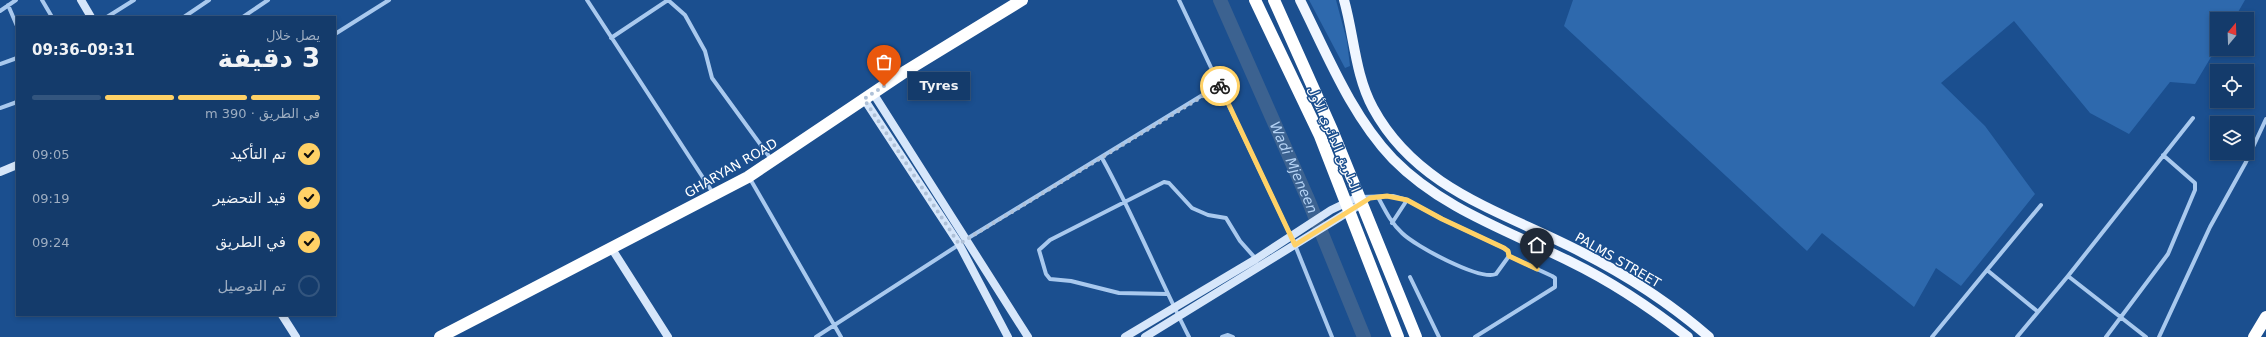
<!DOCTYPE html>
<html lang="ar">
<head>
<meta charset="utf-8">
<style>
  :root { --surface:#143b6b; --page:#1d4271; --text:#f1f3f6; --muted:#9dadc1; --line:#33557e; --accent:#ffd166 }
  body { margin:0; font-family:"DejaVu Sans",Vazirmatn,sans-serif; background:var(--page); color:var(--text); direction:rtl; height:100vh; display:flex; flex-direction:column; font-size:15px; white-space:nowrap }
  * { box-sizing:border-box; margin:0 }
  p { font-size:13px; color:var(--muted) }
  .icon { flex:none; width:22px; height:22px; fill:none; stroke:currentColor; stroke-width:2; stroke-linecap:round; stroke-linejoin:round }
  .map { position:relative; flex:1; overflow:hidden; direction:ltr }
  .panel { position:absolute; left:16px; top:16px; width:320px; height:300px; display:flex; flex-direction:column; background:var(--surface); border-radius:0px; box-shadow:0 2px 6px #0003,0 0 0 1px var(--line); direction:rtl }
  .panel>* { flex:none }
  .needle { width:26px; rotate:19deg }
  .fabs { position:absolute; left:2210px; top:12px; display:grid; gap:8px }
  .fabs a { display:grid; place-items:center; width:44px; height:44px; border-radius:0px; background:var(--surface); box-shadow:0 2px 6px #0003,0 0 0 1px var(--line); font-size:20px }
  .pin { position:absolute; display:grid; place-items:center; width:34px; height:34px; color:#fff; margin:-41px -17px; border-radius:50% 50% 50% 0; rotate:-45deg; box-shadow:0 0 4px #0007 }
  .pin .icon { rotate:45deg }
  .courier { position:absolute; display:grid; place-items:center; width:40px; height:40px; margin:-20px; border:3px solid #ffd166; border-radius:50%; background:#fff; color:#222; box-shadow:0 1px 5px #0007 }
  .bubble { position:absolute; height:28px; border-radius:0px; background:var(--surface); box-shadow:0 2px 6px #0003,0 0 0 1px var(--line); font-size:13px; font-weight:800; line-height:28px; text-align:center; direction:rtl }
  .summary em { font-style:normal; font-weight:800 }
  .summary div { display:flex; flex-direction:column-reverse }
  .summary { display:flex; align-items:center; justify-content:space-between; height:68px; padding:0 16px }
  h1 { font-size:26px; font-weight:800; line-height:30px }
  .bar { display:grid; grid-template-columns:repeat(4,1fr); gap:6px 4px; align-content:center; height:48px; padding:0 16px }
  .bar i { height:5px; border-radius:3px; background:var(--line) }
  .bar .selected { background:var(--accent) }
  .bar p { grid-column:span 4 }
  ol { padding:0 16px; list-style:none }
  li { display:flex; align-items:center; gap:12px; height:44px }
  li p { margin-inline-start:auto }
  li .icon { padding:4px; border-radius:50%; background:var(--accent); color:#111; stroke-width:4 }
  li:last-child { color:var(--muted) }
  li i { width:22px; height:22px; border:2px solid var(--line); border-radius:50% }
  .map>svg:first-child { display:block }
  .green { fill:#2e69ad }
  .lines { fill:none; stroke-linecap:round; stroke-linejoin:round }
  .river { stroke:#3c6290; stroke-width:14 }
  .street { stroke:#a9c9ee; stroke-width:4 }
  .secondary { stroke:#d6e6fa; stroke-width:8 }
  .primary { stroke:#f0f6ff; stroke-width:10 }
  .highway { stroke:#fff; stroke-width:12 }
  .done { stroke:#afc1d8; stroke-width:4; stroke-dasharray:0 7.2 }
  .route { stroke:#ffd166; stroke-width:5 }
  .labels { text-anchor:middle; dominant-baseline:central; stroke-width:3; stroke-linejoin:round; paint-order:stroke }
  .street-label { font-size:13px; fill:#fff; stroke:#1b4f8f }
  .water-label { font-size:14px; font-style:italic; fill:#b5d3f5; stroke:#1b4f8f }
</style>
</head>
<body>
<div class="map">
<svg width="2266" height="337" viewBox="0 0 2266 337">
  <rect width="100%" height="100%" fill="#1b4f8f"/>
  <path class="green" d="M1309,0H1336L1347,41L1350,66L1345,68Z
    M1573,0H2245L2234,19H2217V47L2195,84L2170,82L2129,134L2090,113L2014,21L1941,83L1985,126L2035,194L1961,286L1936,268L1914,307L1822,233L1807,251L1564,26Z"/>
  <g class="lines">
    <path class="river" id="s1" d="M1220,0L1307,197L1364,337"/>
    <path class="street" d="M42,0L52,17
      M587,0L713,193
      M668,0L685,15L705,51L712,78L771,159
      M1179,0L1295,245L1332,337
      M8,5L17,26
      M0,11L16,0
      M107,17L134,0
      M184,17L209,0
      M243,17L268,0
      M335,34L389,0
      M611,38L668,0
      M0,64L17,58
      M0,108L17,102
      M1102,158C1134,216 1159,278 1189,337
      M749,177L841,337
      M1361,197L1393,196L1407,200L1442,219L1504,248L1508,251L1509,256L1496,274C1480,281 1415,246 1402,233C1391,223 1385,210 1378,197
      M1392,223L1407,200
      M965,240L1219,85
      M1987,270L2041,205
      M2068,276L2146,337
      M1410,277L1439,337
      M1167,294L1119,293L1071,281L1050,279L1046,274L1039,250L1050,240L1164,182L1169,183L1192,208L1208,215L1226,218L1240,241L1256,259
      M816,337L960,244
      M1222,337L1228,335L1233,337
      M1475,337L1555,287V278L1552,276L1509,256
      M1932,337L1987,270L2037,311
      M2017,337L2068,276L2193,118
      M2106,337L2168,254L2195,190V183L2163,155
      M2159,337L2210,227L2246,162L2266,119"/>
    <path class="secondary" d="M81,0L91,17
      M873,93L1028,337
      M864,99L959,244L1008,337
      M0,172L17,165
      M612,249L668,337
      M282,315L296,337
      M1125,337L1256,259L1331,210L1358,197
      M1145,337L1361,204"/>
    <path class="primary" d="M1300,0C1327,54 1351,115 1393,159C1442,209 1509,231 1571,262C1612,282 1651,308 1688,337
      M1344,0C1354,35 1355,75 1373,108C1418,191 1505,212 1583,253C1628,276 1671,304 1709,337"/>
    <path class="highway" d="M1255,0L1320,136L1398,337
      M1274,0L1332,130L1416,337
      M440,337L748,177L906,71L1022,0
      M2254,337L2266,317"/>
  </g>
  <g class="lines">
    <path class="done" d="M884,86L864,99L959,244L1220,86"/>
    <path class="route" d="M1220,86L1295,245L1370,198L1387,196L1407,200L1442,219L1504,248L1508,251L1509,256L1537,269"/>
  </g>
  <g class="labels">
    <g class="street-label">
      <text transform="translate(1334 139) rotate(67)">الطريق الدائري الأول</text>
      <text transform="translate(731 168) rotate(-30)">GHARYAN ROAD</text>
      <text transform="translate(1618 260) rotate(30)">PALMS STREET</text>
    </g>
    <g class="water-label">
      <text stroke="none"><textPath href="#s1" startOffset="183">Wadi Mjeneen</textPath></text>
    </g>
  </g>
</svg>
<div class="fabs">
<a><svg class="needle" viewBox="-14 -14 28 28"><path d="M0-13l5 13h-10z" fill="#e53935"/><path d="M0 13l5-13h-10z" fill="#9dadc1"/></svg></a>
<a><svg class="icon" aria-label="locate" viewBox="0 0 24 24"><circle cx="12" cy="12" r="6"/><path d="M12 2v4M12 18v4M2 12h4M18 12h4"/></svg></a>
<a><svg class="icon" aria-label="layers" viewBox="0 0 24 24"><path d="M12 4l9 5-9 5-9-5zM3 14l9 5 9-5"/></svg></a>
</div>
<div class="pin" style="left:884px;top:86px;background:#ea580c"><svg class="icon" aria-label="bag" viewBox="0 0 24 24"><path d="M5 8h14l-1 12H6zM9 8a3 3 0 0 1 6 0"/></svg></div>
<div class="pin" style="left:1537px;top:269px;background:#1f2937"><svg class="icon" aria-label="home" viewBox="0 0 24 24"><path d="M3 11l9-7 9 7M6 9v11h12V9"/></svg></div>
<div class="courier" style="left:1220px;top:86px"><svg class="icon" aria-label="bike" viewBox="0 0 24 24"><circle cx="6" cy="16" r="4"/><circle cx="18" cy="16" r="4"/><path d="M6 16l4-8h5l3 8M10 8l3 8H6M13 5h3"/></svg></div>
<div class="bubble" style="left:908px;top:72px;width:62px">Tyres</div>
<section class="panel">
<div class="summary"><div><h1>3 دقيقة</h1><p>يصل خلال</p></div><em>09:31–09:36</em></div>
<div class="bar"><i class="selected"></i><i class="selected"></i><i class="selected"></i><i></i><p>في الطريق · 390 m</p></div>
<ol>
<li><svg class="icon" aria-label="check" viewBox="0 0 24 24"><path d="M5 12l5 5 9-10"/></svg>تم التأكيد<p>09:05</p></li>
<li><svg class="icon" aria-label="check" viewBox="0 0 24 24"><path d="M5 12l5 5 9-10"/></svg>قيد التحضير<p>09:19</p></li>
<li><svg class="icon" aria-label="check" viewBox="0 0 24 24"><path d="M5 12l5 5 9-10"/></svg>في الطريق<p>09:24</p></li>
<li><i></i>تم التوصيل</li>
</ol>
</section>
</div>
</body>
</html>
